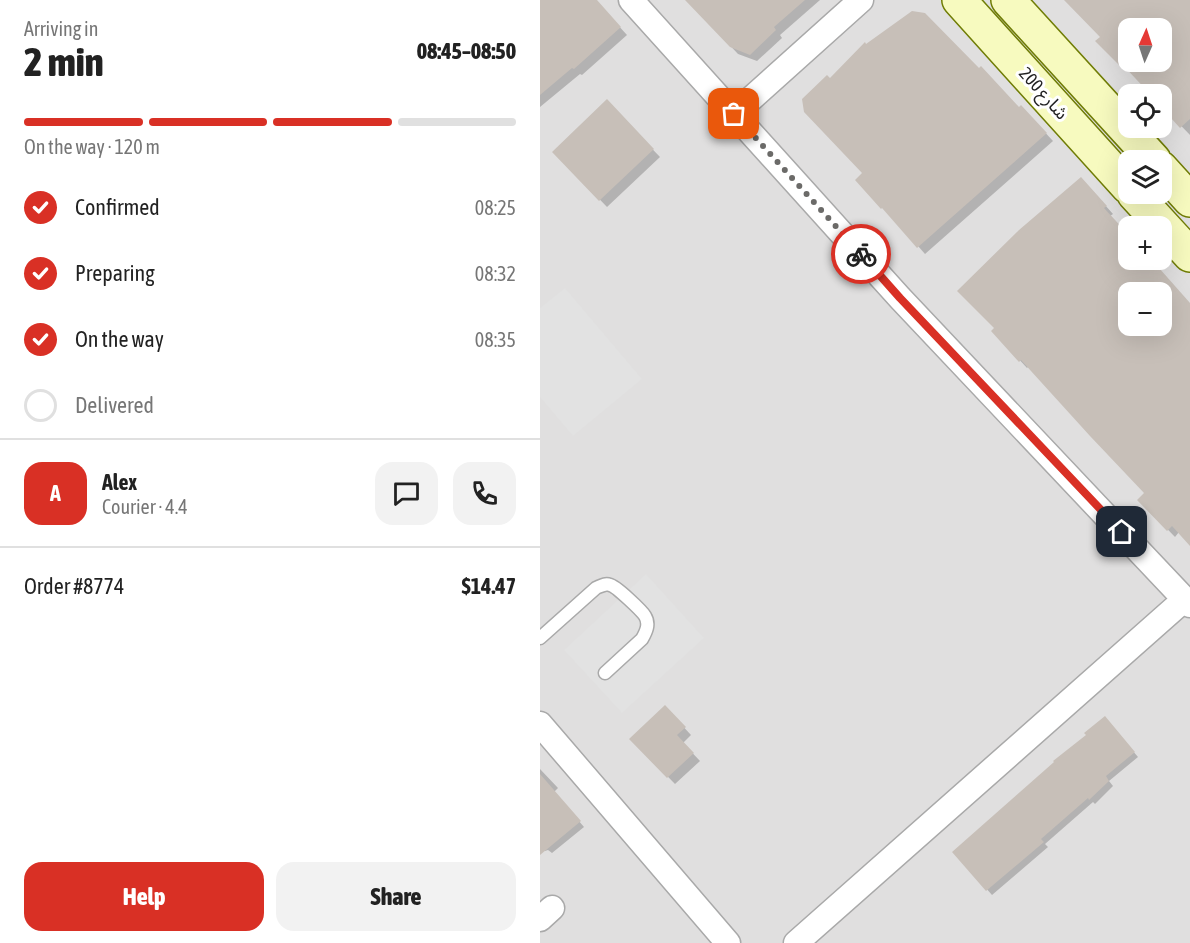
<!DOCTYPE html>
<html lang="en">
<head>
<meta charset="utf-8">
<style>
  :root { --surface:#fff; --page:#f2f2f2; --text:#222; --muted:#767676; --line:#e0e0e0; --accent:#d93025 }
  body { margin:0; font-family:"Asap Condensed","Noto Sans Arabic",sans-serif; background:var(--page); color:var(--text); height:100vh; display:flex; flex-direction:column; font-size:22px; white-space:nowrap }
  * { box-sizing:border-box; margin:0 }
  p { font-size:20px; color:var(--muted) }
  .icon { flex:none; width:33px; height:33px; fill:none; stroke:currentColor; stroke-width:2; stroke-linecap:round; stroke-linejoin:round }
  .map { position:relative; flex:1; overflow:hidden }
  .drawer { display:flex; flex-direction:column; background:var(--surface); width:540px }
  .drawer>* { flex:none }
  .needle { width:39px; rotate:3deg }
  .buttons { position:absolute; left:578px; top:18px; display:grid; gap:12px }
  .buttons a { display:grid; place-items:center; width:54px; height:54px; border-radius:12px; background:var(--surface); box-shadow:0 6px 24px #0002; font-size:30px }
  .pin { position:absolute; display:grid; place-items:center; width:51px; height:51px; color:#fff; margin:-26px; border-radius:12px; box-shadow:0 3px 9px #0006 }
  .courier { position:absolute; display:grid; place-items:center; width:60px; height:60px; margin:-30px; border:4px solid #d93025; border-radius:50%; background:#fff; color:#222; box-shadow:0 2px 8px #0007 }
  .summary em { font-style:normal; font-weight:800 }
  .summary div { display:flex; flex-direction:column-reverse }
  .summary { display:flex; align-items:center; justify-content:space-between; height:102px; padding:0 24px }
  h1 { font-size:39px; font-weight:800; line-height:45px }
  .bar { display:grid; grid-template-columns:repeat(4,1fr); gap:9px 6px; align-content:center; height:72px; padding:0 24px }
  .bar i { height:8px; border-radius:4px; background:var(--line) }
  .bar .on { background:var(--accent) }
  .bar p { grid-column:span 4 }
  .line { display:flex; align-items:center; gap:15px; padding:0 24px; border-top:2px solid var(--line) }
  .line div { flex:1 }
  .round { display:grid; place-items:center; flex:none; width:63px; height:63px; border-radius:18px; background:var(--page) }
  ol { padding:0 24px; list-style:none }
  li { display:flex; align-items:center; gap:18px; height:66px }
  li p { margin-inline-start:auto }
  li .icon { padding:6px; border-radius:50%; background:var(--accent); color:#fff; stroke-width:4 }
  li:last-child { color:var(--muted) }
  li i { width:33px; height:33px; border:3px solid var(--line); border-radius:50% }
  .button { display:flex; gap:12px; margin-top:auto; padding:12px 24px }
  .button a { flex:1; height:69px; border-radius:18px; background:var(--accent); color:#fff; font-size:24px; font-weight:800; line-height:69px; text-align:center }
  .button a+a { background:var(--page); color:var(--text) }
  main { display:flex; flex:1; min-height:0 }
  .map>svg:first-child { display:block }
  .residential { fill:#e0dfdf; fill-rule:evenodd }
  .parking { fill:#e2e2e2 }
  .shadow { fill:#0003; fill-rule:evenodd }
  .building { fill:#c7bfb8; fill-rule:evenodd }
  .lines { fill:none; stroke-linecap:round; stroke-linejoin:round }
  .lane-casing { stroke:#a9a9a9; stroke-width:15 }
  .street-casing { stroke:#a9a9a9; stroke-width:27 }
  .secondary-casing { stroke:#707d05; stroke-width:36 }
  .lane { stroke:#fff; stroke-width:12 }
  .street { stroke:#fff; stroke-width:24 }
  .secondary { stroke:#f7fabf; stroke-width:33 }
  .done { stroke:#6b6a68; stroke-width:6; stroke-dasharray:0 10.8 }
  .route { stroke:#d93025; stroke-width:8 }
  .labels { text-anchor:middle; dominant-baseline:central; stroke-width:6; stroke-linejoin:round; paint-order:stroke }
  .street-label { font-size:18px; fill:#222; stroke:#fff }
</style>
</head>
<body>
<main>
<section class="drawer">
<div class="summary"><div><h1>2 min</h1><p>Arriving in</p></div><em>08:45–08:50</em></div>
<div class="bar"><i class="on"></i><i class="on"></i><i class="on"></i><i></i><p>On the way · 120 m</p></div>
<ol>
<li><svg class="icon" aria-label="check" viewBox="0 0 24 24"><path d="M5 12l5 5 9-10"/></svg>Confirmed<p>08:25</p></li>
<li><svg class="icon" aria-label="check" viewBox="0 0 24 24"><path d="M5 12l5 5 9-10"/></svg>Preparing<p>08:32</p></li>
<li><svg class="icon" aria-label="check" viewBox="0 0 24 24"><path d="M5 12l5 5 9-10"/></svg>On the way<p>08:35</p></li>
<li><i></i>Delivered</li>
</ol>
<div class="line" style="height:108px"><b class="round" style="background:var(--accent);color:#fff">A</b><div><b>Alex</b><p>Courier · 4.4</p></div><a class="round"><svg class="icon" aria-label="chat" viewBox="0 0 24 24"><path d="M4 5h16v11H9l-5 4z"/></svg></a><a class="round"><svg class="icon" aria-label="phone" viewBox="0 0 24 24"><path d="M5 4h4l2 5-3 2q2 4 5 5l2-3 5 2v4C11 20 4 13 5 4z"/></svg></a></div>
<div class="line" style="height:78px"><div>Order #8774</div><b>$14.47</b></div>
<div class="button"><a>Help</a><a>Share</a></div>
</section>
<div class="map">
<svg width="650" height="943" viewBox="0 0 650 943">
  <rect width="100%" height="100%" fill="#f2efe9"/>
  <path class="residential" d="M0,0H650V943H0ZM588,28H621V62H588ZM588,94H621V128H588ZM588,160H621V194H588ZM588,226H621V260H588ZM588,292H621V326H588Z"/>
  <path class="parking" d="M25,288L102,379L33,436L0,397V308Z
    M106,574L164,638L82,713L24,650Z"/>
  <path class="shadow" d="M0,0H55L87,35L42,75L40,74L0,107Z
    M150,0H280L240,35L242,38L217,61L198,54L149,2Z
    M526,0H650V135L621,105V94H612L586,67L584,68L557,41L562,37ZM588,28H621V62H588Z
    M439,70L479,109L488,114L513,141L385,254L350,214L324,173L290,80Z
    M67,102L120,157L67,207L14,152Z
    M548,186L573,214L570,216L588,235V260H610L650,304V544L639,532L635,537L599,500L606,493L489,366L487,368L453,331ZM588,292H621V326H588Z
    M125,707L151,735L143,743L160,761L135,784L91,739Z
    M569,723L598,757L569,781L573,786L555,804L553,802L505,844L508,847L452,895L414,852Z
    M0,769L18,788L14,792L44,827L12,853L8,850L5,851L0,846Z"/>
  <path class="building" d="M0,0H57L81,27L34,69L32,68L0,95Z
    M145,0H265L234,27L236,30L210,55L190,47Z
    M524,0H650V119L640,128L621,107V94H610L581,63L579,65L555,41L560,37ZM588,28H621V62H582L588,56Z
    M372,11L385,13L439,68L441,66L479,107L481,105L507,133L377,248L342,208L341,209L315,180L322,173L264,112L262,99L287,75L290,78L325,42L326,44Z
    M67,99L114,149L59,201L12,152Z
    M541,177L567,206L564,208L588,234V260H612L650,303V546L632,526L627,531L597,500L604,493L550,436L481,360L479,362L451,331L454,328L417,291L479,230ZM588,292H621V326H588Z
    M125,705L146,727L137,735L154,753L127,778L89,739Z
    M565,716L595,752L566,776L569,781L549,800L548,798L501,839L504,842L446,891L412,852L514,762L513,761L546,735L544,733Z
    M0,774L41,821L0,855Z"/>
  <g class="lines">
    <defs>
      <path id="lane" d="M0,638L56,588C61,586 65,583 70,585C76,586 102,611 105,616C110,624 106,632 102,639L65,673"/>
      <path id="street" d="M91,0L360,298L650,605
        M194,114L321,0
        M0,724L188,943
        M0,919L12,908
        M256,943L645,599"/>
      <path id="secondary" d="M419,0L588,187
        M468,0L614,160
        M621,168L650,200
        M594,194L650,255"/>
    </defs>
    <use href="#lane" class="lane-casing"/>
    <use href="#street" class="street-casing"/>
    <use href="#secondary" class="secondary-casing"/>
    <use href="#lane" class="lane"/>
    <use href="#street" class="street"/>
    <use href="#secondary" class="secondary"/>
  </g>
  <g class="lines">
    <path class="done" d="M194,114L321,254"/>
    <path class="route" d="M321,254L360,298L582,532"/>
  </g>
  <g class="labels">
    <g class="street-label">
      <text transform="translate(504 93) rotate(48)">شارع 200</text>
    </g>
  </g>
</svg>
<div class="buttons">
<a><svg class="needle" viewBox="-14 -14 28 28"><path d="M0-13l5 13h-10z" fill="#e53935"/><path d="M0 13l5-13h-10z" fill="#767676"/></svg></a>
<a><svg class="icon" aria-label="locate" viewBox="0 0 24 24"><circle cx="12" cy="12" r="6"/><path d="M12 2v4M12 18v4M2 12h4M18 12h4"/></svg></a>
<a><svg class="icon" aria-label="layers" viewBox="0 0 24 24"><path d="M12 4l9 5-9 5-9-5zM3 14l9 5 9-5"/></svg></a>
<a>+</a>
<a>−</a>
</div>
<div class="pin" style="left:194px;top:114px;background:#ea580c"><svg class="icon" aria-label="bag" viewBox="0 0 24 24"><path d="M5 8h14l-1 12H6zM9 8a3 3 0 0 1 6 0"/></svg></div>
<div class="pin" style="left:582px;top:532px;background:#1f2937"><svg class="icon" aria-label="home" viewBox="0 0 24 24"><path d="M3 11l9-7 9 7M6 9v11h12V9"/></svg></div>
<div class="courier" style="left:321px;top:254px"><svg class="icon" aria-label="bike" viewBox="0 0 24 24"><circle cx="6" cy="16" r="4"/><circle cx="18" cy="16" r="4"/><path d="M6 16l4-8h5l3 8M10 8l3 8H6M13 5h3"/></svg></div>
</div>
</main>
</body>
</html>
